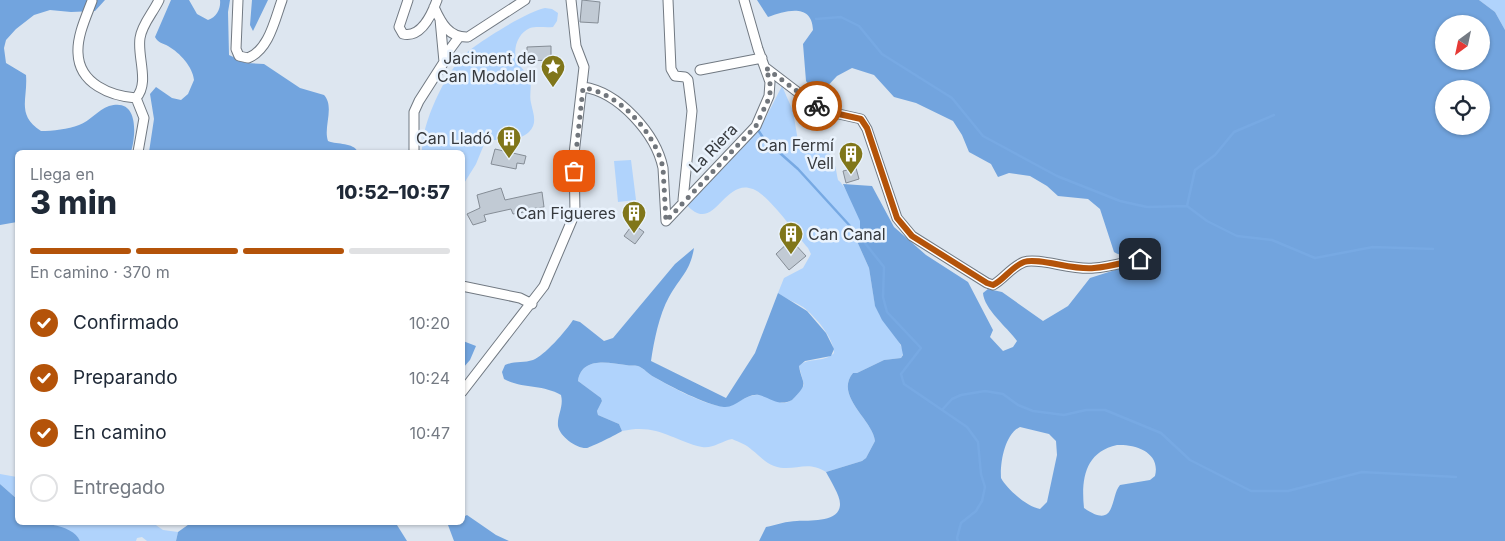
<!DOCTYPE html>
<html lang="es">
<head>
<meta charset="utf-8">
<style>
  :root { --surface:#fff; --page:#f2f2f3; --text:#1f2937; --muted:#747a83; --line:#e0e1e3; --accent:#b45309 }
  body { margin:0; font-family:Inter,sans-serif; background:var(--page); color:var(--text); height:100vh; display:flex; flex-direction:column; font-size:19px; white-space:nowrap }
  * { box-sizing:border-box; margin:0 }
  p { font-size:16px; color:var(--muted) }
  .icon { flex:none; width:28px; height:28px; fill:none; stroke:currentColor; stroke-width:2; stroke-linecap:round; stroke-linejoin:round }
  .map { position:relative; flex:1; overflow:hidden }
  .side { position:absolute; left:15px; top:150px; width:450px; height:375px; display:flex; flex-direction:column; background:var(--surface); border-radius:8px; box-shadow:0 1px 4px #0004 }
  .side>* { flex:none }
  .needle { width:32px; rotate:213deg }
  .controls { position:absolute; left:1435px; top:15px; display:grid; gap:10px }
  .controls a { display:grid; place-items:center; width:55px; height:55px; border-radius:50%; background:var(--surface); box-shadow:0 1px 4px #0004; font-size:25px }
  .pin { position:absolute; display:grid; place-items:center; width:42px; height:42px; color:#fff; margin:-21px; border-radius:10px; box-shadow:0 2px 8px #0006 }
  .courier { position:absolute; display:grid; place-items:center; width:50px; height:50px; margin:-25px; border:4px solid #b45309; border-radius:50%; background:#fff; color:#222; box-shadow:0 1px 6px #0007 }
  .headline em { font-style:normal; font-weight:800 }
  .headline div { display:flex; flex-direction:column-reverse }
  .headline { display:flex; align-items:center; justify-content:space-between; height:85px; padding:0 15px }
  h1 { font-size:32px; font-weight:800; line-height:38px }
  .bar { display:grid; grid-template-columns:repeat(4,1fr); gap:8px 5px; align-content:center; height:60px; padding:0 15px }
  .bar i { height:6px; border-radius:4px; background:var(--line) }
  .bar .active { background:var(--accent) }
  .bar p { grid-column:span 4 }
  ol { padding:0 15px; list-style:none }
  li { display:flex; align-items:center; gap:15px; height:55px }
  li p { margin-inline-start:auto }
  li .icon { padding:5px; border-radius:50%; background:var(--accent); color:#fff; stroke-width:4 }
  li:last-child { color:var(--muted) }
  li i { width:28px; height:28px; border:2px solid var(--line); border-radius:50% }
  .map>svg:first-child { display:block }
  .green { fill:#b0d3fc }
  .forest { fill:#72a4de; fill-rule:evenodd }
  .lines { fill:none; stroke-linecap:round; stroke-linejoin:round }
  .stream { stroke:#77a9e3; stroke-width:2.5 }
  .building { fill:#c1cad4; stroke:#858d96 }
  .minor-casing { stroke:#717982; stroke-width:11 }
  .minor { stroke:#fff; stroke-width:9 }
  .done { stroke:#71767c; stroke-width:5; stroke-dasharray:0 9 }
  .route { stroke:#b45309; stroke-width:6 }
  .labels { text-anchor:middle; dominant-baseline:central; stroke-width:5; stroke-linejoin:round; paint-order:stroke }
  .poi-label { font-size:16px; fill:#373a3e; stroke:#eaf3fd; text-anchor:end }
  .street-label { font-size:16px; fill:#373a3e; stroke:#eaf3fd }
</style>
</head>
<body>
<div class="map">
<svg width="1505" height="541" viewBox="0 0 1505 541">
  <rect width="100%" height="100%" fill="#dde6f0"/>
  <path class="green" d="M1479,0H1505V30L1495,12Z
    M545,8L552,9L558,13L557,21L553,27C546,28 537,26 530,28C518,33 512,49 517,61C520,68 528,72 530,80C532,87 529,95 531,103C533,113 538,123 529,132C518,143 498,137 485,142L476,164L463,185L462,152H422C421,125 444,76 463,56C476,43 528,11 545,8Z
    M782,86L793,111L798,141C804,144 808,144 814,145C834,149 835,164 838,180C845,185 859,213 861,223C861,229 857,233 856,239L869,268L875,305L880,316L899,342L904,352L901,358L884,360L857,373H853C834,396 873,420 875,441L866,458L862,461L826,472C806,459 794,473 774,466C765,463 760,456 752,450C747,445 739,442 732,439C722,441 712,449 702,447C671,440 658,423 622,431L619,424L598,415L597,411L602,401L601,398L578,381C582,356 609,363 626,365C630,366 634,365 638,366C644,368 648,374 654,377C669,386 703,404 720,406C734,408 742,396 756,395C781,394 781,419 804,385L799,366C808,357 824,363 834,353C834,338 815,316 803,307C795,302 786,299 778,293L784,278L803,268L811,254L808,248C796,234 769,195 753,189C723,177 714,237 686,204L763,123Z
    M631,160L636,200L618,202L614,161Z
    M0,474L17,477V499L0,484Z
    M48,523H153L163,530L178,532L176,541H147L142,537L137,538L136,541H80C76,531 58,527 48,523Z"/>
  <path class="forest" d="M0,0H105L95,11L71,12L50,10L34,15L16,29L6,40L4,48L6,63L26,75C28,99 16,115 41,131C53,131 68,129 79,125C90,121 98,110 109,106C139,97 136,135 131,152H18L17,222L0,225Z
    M171,0H189L197,14L208,20C217,17 221,8 220,0H230L228,12L229,55L246,63L264,64L300,88L324,95C335,107 323,127 328,141C338,145 353,142 358,152H149L154,119L150,94L156,87L172,98L181,100L188,94L194,80C193,67 180,53 168,46C163,43 158,43 155,37Z
    M252,0H268L253,31L250,25Z
    M757,0H1479L1495,12L1505,30V541H759L766,527C776,525 787,521 797,521C810,520 840,523 840,504C840,495 830,480 826,472L862,461L866,458L875,441C873,420 834,396 853,373H857L884,360L901,358L903,355L901,345L882,320L875,306L869,268L856,239L860,229V221L843,184L872,186L894,227L926,255L968,282L993,330L990,337L1003,351L1013,347L1017,341C1007,327 984,309 983,293L988,289L1002,292L1043,321L1068,306L1090,278L1137,263L1142,258C1133,253 1123,258 1114,252L1100,209L1088,199L1058,196L1047,186L1030,176L1009,173L998,177L991,164L969,152L962,135L953,121L916,103L894,97L874,75L852,68L837,76L821,93L814,91L806,81L803,44L813,30C812,2 785,11 768,17ZM1444,24H1481V61H1444ZM1444,89H1481V126H1444ZM1020,427L1049,434L1056,441L1057,455L1047,502L1040,509C1027,507 1007,489 1001,478C1000,462 1005,434 1020,427ZM1117,445C1135,444 1161,452 1155,476L1150,480L1120,485C1110,496 1117,531 1084,508C1081,479 1085,452 1117,445Z
    M694,248C690,272 680,277 669,297C659,315 654,341 651,361L726,398L755,353L778,293L807,311L826,333L834,349L831,356L805,361L799,366C802,385 810,382 792,400C779,407 771,398 759,395C745,393 737,408 724,407C706,405 670,386 654,377C648,374 644,368 638,366C634,365 630,366 626,365C609,363 582,356 578,381L601,398L602,401L597,411L598,415L619,424L622,431C618,434 591,447 587,448C577,449 560,437 558,426C557,415 564,407 561,395C543,384 523,389 504,379L502,372L505,365C514,361 524,363 533,360C544,356 566,331 573,320L580,322L604,341L613,338L675,264Z
    M463,341L476,346L470,360L463,368Z
    M0,484L17,499L18,522C34,522 73,523 80,541H0Z
    M467,515L496,535L509,541H454L448,525L451,523L462,522L463,517Z
    M192,522L399,523L397,525L407,541H176L178,532Z"/>
  <g class="lines">
    <path class="stream" d="M816,19L841,17L859,26L882,54L952,98L983,136L1057,176L1120,201L1147,207L1187,206L1207,221L1237,236L1272,240L1315,258L1373,247L1433,249
      M758,130L764,139L798,169L861,238L884,267L883,297L887,312L921,348L901,374L904,384L967,427L978,442L981,474L985,487L982,501L976,511L961,523L957,538L958,541
      M1187,206L1195,170L1215,155L1234,132L1274,115
      M942,410L952,399L961,395L985,391L1003,394L1018,405L1033,411L1064,415L1086,410H1105L1161,433L1190,460L1251,491H1288L1362,472L1456,477"/>
  </g>
  <path class="building" d="M582,0L600,2L598,23L580,22Z
    M551,46V60L527,61V47Z
    M495,149L526,156L524,164L517,163L516,169L491,164Z
    M856,168L859,179L846,183L843,171Z
    M501,188L505,200L542,192L544,207L523,210L524,212L513,214L511,209L484,215L486,221L473,225L467,214L480,208L477,195Z
    M633,224L644,232L635,244L624,236Z
    M791,240L806,256L789,270L776,254Z"/>
  <g class="lines">
    <defs>
      <path id="minor" d="M238,0L236,49L239,56L248,58C269,50 275,19 282,0
        M408,0L399,27L403,34C421,38 432,14 437,0
        M668,0L671,69L675,76L685,77L688,80L692,111L683,200
        M92,1C86,17 77,36 78,53C79,84 111,96 136,98C150,83 137,57 140,38C142,24 153,13 159,0
        M434,7C441,23 449,38 468,37L525,0
        M445,56L459,37
        M766,68L821,110L861,119L867,129L897,218L912,236L987,283L993,285C1004,279 1011,267 1024,262C1038,257 1074,271 1094,268C1109,267 1125,262 1140,259
        M700,70L762,58
        M583,87C619,92 656,134 663,168L666,221
        M136,98L144,118L138,152
        M414,152V112L419,101L444,62L440,19
        M666,221L756,126L769,96L770,82L758,49L744,0
        M462,286L520,298L532,304
        M462,392L544,286L575,213L574,154L584,67L576,46L571,0"/>
    </defs>
    <use href="#minor" class="minor-casing"/>
    <use href="#minor" class="minor"/>
  </g>
  <g class="lines">
    <path class="done" d="M574,171L583,88C619,92 656,134 663,168L666,221L756,126L770,96V82L766,68L817,106"/>
    <path class="route" d="M817,106L821,110L861,119L867,128L897,218L912,236L987,283L993,285C1004,280 1011,267 1024,262C1038,257 1075,271 1094,268C1109,267 1125,262 1140,259"/>
  </g>
  <defs>
    <symbol id="sight-pin" viewBox="-11 -11 22 30"><path d="M0 17L-7.5 6A9.5 9.5 0 1 1 7.5 6Z" fill="#80761a" stroke="#eaf3fd"/><path d="M0-6L1.8-2.2L6-1.7L2.9 1.2L3.7 5.4L0 3.3L-3.7 5.4L-2.9 1.2L-6-1.7L-1.8-2.2Z" fill="#fff"/></symbol>
    <symbol id="building-pin" viewBox="-11 -11 22 30"><path d="M0 17L-7.5 6A9.5 9.5 0 1 1 7.5 6Z" fill="#80761a" stroke="#eaf3fd"/><path d="M-4-6H4V6H1V3H-1V6H-4ZM-2.5-4.3h1.7v1.8h-1.7ZM.8-4.3h1.7v1.8H.8ZM-2.5-1h1.7V.8h-1.7ZM.8-1h1.7V.8H.8Z" fill="#fff"/></symbol>
  </defs>
  <g fill-rule="evenodd">
    <use href="#sight-pin" x="539" y="53" width="28" height="38"/>
    <use href="#building-pin" x="495" y="124" width="28" height="38"/>
    <use href="#building-pin" x="837" y="140" width="28" height="38"/>
    <use href="#building-pin" x="620" y="199" width="28" height="38"/>
    <use href="#building-pin" x="777" y="220" width="28" height="38"/>
  </g>
  <g class="labels">
    <g class="poi-label">
      <text x="536" y="58">Jaciment de<tspan x="536" dy="18">Can Modolell</tspan></text>
      <text x="492" y="138">Can Lladó</text>
      <text x="834" y="145">Can Fermí<tspan x="834" dy="18">Vell</tspan></text>
      <text x="616" y="213">Can Figueres</text>
      <text x="808" y="234" text-anchor="start">Can Canal</text>
    </g>
    <g class="street-label">
      <text transform="translate(713 148) rotate(-46)">La Riera</text>
    </g>
  </g>
</svg>
<div class="controls">
<a><svg class="needle" viewBox="-14 -14 28 28"><path d="M0-13l5 13h-10z" fill="#e53935"/><path d="M0 13l5-13h-10z" fill="#747a83"/></svg></a>
<a><svg class="icon" aria-label="locate" viewBox="0 0 24 24"><circle cx="12" cy="12" r="6"/><path d="M12 2v4M12 18v4M2 12h4M18 12h4"/></svg></a>
</div>
<div class="pin" style="left:574px;top:171px;background:#ea580c"><svg class="icon" aria-label="bag" viewBox="0 0 24 24"><path d="M5 8h14l-1 12H6zM9 8a3 3 0 0 1 6 0"/></svg></div>
<div class="pin" style="left:1140px;top:259px;background:#1f2937"><svg class="icon" aria-label="home" viewBox="0 0 24 24"><path d="M3 11l9-7 9 7M6 9v11h12V9"/></svg></div>
<div class="courier" style="left:817px;top:106px"><svg class="icon" aria-label="bike" viewBox="0 0 24 24"><circle cx="6" cy="16" r="4"/><circle cx="18" cy="16" r="4"/><path d="M6 16l4-8h5l3 8M10 8l3 8H6M13 5h3"/></svg></div>
<section class="side">
<div class="headline"><div><h1>3 min</h1><p>Llega en</p></div><em>10:52–10:57</em></div>
<div class="bar"><i class="active"></i><i class="active"></i><i class="active"></i><i></i><p>En camino · 370 m</p></div>
<ol>
<li><svg class="icon" aria-label="check" viewBox="0 0 24 24"><path d="M5 12l5 5 9-10"/></svg>Confirmado<p>10:20</p></li>
<li><svg class="icon" aria-label="check" viewBox="0 0 24 24"><path d="M5 12l5 5 9-10"/></svg>Preparando<p>10:24</p></li>
<li><svg class="icon" aria-label="check" viewBox="0 0 24 24"><path d="M5 12l5 5 9-10"/></svg>En camino<p>10:47</p></li>
<li><i></i>Entregado</li>
</ol>
</section>
</div>
</body>
</html>
